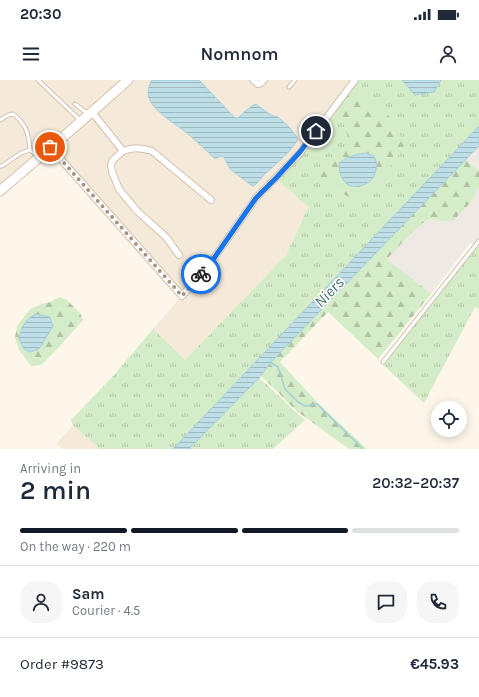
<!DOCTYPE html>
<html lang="en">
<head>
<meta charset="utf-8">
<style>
  :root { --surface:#fff; --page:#f6f6f7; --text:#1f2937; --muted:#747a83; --line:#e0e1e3; --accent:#111827 }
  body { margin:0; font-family:Karla,sans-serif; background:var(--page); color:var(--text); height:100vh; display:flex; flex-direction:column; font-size:15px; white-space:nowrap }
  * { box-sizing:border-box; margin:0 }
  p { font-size:13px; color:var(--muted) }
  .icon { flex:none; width:22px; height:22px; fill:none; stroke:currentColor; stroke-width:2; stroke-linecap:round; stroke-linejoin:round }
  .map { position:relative; height:369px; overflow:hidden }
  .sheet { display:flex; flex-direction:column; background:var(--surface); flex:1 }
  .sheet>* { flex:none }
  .fabs { position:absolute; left:431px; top:321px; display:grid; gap:8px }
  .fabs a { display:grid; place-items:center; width:36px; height:36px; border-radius:50%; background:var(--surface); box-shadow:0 2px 10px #0003; font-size:20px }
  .pin { position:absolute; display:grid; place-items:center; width:34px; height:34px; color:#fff; margin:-17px; border:2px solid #fff; border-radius:50%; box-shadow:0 1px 4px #0007 }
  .courier { position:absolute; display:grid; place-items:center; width:40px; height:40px; margin:-20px; border:3px solid #1a73e8; border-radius:50%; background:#fff; color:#222; box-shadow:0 1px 5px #0007 }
  .headline em { font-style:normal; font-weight:600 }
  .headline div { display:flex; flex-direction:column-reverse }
  .headline { display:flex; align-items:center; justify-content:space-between; height:68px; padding:0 20px }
  h1 { font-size:26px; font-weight:600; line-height:30px }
  .bar { display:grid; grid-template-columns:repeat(4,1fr); gap:6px 4px; align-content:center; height:48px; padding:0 20px }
  .bar i { height:5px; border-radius:3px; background:var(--line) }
  .bar .on { background:var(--accent) }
  .bar p { grid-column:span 4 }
  .line { display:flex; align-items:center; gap:10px; padding:0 20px; border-top:1px solid var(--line) }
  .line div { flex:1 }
  .round { display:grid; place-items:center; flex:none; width:42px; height:42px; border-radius:16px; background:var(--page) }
  .status { display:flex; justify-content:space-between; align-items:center; height:28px; padding:0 20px; background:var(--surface); direction:ltr }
  .status svg { height:11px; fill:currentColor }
  header { display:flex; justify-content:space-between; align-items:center; height:52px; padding:0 20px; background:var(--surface); font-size:18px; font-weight:600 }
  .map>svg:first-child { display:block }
  .residential { fill:#f5ead9 }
  .industrial { fill:#efe9e3 }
  .grass { fill:url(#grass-tufts) }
  .forest { fill:url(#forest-firs); fill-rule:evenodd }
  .water { fill:url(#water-rules); stroke:#a4ceda }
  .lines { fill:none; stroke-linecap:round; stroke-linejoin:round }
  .stream { stroke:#a4ceda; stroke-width:1.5 }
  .lane-casing { stroke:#d1c0af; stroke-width:5 }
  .street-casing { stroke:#d1c0af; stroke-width:8 }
  .secondary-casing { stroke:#d6c2af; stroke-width:11 }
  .lane { stroke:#fff; stroke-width:3 }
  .street { stroke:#fff; stroke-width:6 }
  .secondary { stroke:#fff; stroke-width:9 }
  .done { stroke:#a89484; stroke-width:4; stroke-dasharray:0 7.2 }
  .route { stroke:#1a73e8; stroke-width:5 }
  .labels { text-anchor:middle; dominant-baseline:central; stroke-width:3.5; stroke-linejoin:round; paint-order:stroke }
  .water-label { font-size:16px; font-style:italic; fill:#427786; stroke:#fffbf2 }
</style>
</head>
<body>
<div class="status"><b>20:30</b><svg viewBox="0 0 49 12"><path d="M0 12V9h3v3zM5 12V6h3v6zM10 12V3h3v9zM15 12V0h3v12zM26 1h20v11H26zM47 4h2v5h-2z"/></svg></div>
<header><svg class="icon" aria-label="menu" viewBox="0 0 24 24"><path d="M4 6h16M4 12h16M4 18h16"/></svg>Nomnom<svg class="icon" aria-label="person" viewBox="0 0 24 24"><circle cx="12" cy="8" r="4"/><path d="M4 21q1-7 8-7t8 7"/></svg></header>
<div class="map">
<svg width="479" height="369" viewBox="0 0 479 369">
  <defs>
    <pattern id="grass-tufts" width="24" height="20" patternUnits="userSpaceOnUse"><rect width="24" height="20" fill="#d5ecc8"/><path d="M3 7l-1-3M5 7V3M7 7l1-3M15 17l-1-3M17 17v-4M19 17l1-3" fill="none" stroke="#b2c2a5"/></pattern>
    <pattern id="forest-firs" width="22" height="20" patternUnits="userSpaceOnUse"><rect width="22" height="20" fill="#d5ecc8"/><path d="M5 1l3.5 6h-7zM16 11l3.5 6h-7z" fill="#b2c2a5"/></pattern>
    <pattern id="water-rules" width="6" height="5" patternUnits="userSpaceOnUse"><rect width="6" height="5" fill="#bedfe8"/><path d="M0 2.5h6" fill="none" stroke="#9fb8be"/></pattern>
  </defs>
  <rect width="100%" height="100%" fill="#fdf7eb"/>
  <path class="residential" d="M0,0H355L308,126L286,175L185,280L153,249L181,217L50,67L0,118Z
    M73,345L100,369H62L56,364Z"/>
  <path class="industrial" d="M479,66V91L465,80Z
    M479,106V165L470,163L431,214L387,179L413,151L428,139L444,141L471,122Z"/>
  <path class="grass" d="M355,0H479V46L173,369H100L73,345L71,340L114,295L153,249L185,280L286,175L308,127L276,98Z
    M479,165V229L475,227L424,323L382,284Z
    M259,298C275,311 289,327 305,340L273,369H189Z"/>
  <path class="forest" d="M350,11L398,42V52L405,64L393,84L359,121L340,113L337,102L328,99L322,105L319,102L321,85L333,84L345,71L348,57L343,43L333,31ZM374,76L377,84C376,88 376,94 373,97C369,104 360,106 352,106Z
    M465,80L479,91V106L471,122L453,141H444L428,139L413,151L387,179L431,214L378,279L328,232L280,282L317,322L367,369H349L298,332L285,320L278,312L261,296L271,282Z
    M59,217L67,220L80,233L83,240L58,268L41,285L31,286L19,270L15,258L17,246L30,229L42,224L50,222Z"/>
  <path class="water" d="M152,0H199C211,13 223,25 235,38H238L244,32L255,24C263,28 269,36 278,37L290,48L298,59L297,61C287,76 274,85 262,97C259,101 257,104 253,106L251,105L230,89L224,77L222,76L217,78H214C204,68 193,58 182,49C172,42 153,30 149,18C147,11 149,5 152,0Z
    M402,0H441L434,12L415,15Z
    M479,46V66L476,69L271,282L259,298L189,369H173Z
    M366,73L374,76L377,84C376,87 376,92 374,96C369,106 351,111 344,101C340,95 339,89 339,83C348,77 355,74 366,73Z
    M36,234L50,237L53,246L39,269L30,272L24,269L19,259C22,247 24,240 36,234Z"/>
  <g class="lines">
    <path class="stream" d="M270,282L278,287L284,306L286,310L298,322L305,326L317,324L363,369"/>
    <defs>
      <path id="lane" d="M38,0L80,40
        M289,7L295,0
        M75,24L88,34
        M0,40L8,35L13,34C26,43 29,55 30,70
        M0,86H2L21,73L30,70L38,76
        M383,282L479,161"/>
      <path id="street" d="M253,0L258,4L261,3L264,0
        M92,32L123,71L113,80L111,85L112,92L119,109L137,131L166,157L179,175
        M50,67L182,216L212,181L256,118L300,73L355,0
        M123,71C132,67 143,68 152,71L211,120"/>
      <path id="secondary" d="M0,111C43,74 86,38 128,0"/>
    </defs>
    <use href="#lane" class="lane-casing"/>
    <use href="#street" class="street-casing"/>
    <use href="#secondary" class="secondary-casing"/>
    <use href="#lane" class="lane"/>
    <use href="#street" class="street"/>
    <use href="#secondary" class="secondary"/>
  </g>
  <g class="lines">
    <path class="done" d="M50,67L182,216L201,194"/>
    <path class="route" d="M201,194L212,181L256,118L276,98L300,72L316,51"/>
  </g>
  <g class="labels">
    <g class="water-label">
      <text transform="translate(329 212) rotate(-46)">Niers</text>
    </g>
  </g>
</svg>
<div class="fabs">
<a><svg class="icon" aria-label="locate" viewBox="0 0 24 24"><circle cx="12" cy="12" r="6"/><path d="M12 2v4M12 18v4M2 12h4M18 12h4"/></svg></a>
</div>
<div class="pin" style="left:50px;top:67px;background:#ea580c"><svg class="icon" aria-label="bag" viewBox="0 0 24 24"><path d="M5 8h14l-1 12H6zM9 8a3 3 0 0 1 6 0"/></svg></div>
<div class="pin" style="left:316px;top:51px;background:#1f2937"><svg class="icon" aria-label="home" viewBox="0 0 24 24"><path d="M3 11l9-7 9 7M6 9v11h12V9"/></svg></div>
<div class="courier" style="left:201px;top:194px"><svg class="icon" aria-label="bike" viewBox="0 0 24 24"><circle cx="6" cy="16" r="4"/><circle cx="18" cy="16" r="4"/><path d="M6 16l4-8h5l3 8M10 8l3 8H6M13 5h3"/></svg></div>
</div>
<section class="sheet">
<div class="headline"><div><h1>2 min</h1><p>Arriving in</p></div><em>20:32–20:37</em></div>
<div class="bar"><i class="on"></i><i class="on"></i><i class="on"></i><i></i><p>On the way · 220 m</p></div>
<div class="line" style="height:72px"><a class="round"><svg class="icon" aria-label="person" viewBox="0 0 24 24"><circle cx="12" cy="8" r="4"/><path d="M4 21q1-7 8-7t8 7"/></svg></a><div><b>Sam</b><p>Courier · 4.5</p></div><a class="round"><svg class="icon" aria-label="chat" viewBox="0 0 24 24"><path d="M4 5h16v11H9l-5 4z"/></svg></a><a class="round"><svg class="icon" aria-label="phone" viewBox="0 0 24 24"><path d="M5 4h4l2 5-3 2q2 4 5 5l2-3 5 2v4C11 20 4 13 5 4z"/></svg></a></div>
<div class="line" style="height:52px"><div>Order #9873</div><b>€45.93</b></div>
</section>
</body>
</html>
